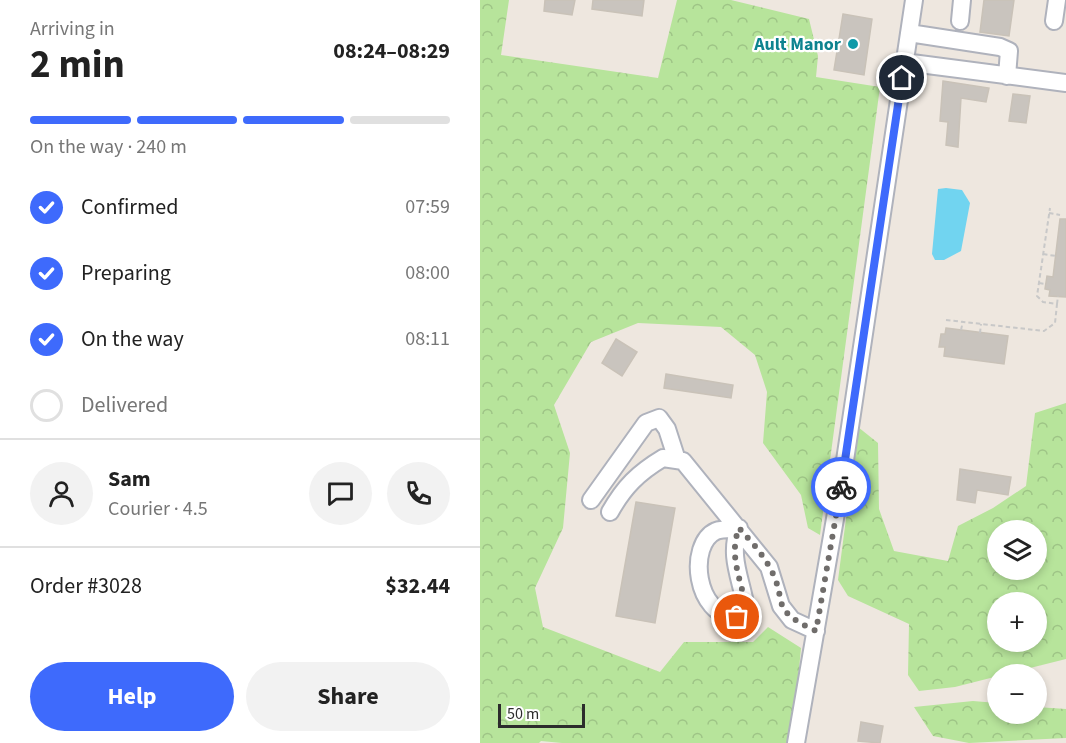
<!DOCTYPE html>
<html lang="en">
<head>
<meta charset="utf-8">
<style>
  :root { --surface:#fff; --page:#f2f2f2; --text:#222; --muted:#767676; --line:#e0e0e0; --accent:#3e6afc }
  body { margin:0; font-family:"Source Sans 3",sans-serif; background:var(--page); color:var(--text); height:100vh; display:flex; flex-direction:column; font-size:22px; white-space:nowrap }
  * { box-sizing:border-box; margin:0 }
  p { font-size:20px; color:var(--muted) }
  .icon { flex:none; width:33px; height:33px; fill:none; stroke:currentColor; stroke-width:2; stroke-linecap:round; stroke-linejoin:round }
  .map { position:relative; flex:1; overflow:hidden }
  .details { display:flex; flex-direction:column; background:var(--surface); width:480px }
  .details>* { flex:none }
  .controls { position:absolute; left:507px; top:520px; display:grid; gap:12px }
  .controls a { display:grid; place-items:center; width:60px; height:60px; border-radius:50%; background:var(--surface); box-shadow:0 3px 9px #0003; font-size:30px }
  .scale { position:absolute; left:18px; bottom:15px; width:87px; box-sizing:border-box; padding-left:6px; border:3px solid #2c2c2c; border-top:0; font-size:16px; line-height:21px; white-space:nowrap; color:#2c2c2c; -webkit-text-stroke:4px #fff; paint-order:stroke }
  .pin { position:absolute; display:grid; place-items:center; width:51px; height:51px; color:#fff; margin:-26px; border:3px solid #fff; border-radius:50%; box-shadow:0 2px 6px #0007 }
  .courier { position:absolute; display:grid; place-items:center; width:60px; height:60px; margin:-30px; border:4px solid #3e6afc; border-radius:50%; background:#fff; color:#222; box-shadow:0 2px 8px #0007 }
  .overview em { font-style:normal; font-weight:700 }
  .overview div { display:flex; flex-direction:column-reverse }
  .overview { display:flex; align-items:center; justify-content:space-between; height:102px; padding:0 30px }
  h1 { font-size:39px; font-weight:700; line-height:45px }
  .bar { display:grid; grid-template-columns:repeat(4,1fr); gap:9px 6px; align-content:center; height:72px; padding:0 30px }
  .bar i { height:8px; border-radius:4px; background:var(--line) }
  .bar .on { background:var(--accent) }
  .bar p { grid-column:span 4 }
  .line { display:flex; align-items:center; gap:15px; padding:0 30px; border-top:2px solid var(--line) }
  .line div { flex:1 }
  .round { display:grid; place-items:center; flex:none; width:63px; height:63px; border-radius:32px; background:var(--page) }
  ol { padding:0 30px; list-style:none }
  li { display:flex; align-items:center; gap:18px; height:66px }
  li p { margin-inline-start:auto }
  li .icon { padding:6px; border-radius:50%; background:var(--accent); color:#fff; stroke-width:4 }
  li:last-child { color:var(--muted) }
  li i { width:33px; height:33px; border:3px solid var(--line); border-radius:50% }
  .cta { display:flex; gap:12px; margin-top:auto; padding:12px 30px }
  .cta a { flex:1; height:69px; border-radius:36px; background:var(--accent); color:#fff; font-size:24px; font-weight:700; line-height:69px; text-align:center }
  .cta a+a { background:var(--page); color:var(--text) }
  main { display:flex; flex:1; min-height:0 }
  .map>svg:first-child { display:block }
  .forest { fill:url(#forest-crowns); fill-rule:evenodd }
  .water { fill:#71d4f0 }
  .building { fill:#c9c4be; stroke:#c9c2b8; stroke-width:1.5 }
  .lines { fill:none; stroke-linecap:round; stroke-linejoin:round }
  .minor-casing { stroke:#afb2bc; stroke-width:20 }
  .path { stroke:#c8c8c8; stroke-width:2; stroke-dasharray:4.5 3; stroke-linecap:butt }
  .minor { stroke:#fff; stroke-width:16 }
  .done { stroke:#706d6b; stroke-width:6; stroke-dasharray:0 10.8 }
  .route { stroke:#3e6afc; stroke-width:8 }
  .culture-dot { fill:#0f9aa8; stroke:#fff; stroke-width:2 }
  .labels { text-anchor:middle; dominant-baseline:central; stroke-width:4.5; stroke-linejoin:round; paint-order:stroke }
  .culture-label { font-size:18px; font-weight:bold; fill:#0d838f; stroke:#fff; text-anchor:end }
</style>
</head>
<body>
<main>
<section class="details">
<div class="overview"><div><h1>2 min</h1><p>Arriving in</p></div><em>08:24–08:29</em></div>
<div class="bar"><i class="on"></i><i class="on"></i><i class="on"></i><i></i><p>On the way · 240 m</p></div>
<ol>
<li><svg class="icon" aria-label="check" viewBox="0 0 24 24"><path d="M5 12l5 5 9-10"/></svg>Confirmed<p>07:59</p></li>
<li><svg class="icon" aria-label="check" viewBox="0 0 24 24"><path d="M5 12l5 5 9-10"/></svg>Preparing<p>08:00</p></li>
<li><svg class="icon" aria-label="check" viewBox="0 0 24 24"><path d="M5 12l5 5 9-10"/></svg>On the way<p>08:11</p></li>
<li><i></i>Delivered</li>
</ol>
<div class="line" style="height:108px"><a class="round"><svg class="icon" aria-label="person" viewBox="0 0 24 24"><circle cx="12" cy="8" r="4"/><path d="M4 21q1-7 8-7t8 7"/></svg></a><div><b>Sam</b><p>Courier · 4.5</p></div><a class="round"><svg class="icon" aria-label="chat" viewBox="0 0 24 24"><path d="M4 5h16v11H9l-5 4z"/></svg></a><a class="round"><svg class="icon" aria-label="phone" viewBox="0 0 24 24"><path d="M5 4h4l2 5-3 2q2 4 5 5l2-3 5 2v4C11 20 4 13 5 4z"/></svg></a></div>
<div class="line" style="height:78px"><div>Order #3028</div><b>$32.44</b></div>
<div class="cta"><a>Help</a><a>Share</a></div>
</section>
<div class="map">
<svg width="586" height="743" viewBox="0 0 586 743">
  <defs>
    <pattern id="forest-crowns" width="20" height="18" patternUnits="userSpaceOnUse" patternTransform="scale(1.5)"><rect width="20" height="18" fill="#b7e49b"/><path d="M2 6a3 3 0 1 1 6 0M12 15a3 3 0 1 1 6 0" fill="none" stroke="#9ec486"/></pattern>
  </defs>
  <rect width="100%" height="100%" fill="#eee7df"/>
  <path class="forest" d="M0,0H29L21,55L178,78L197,0H251L329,19L338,56L336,77L400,87L340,535L328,528L321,495L283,443L287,392L275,355L241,327L158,323L111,342L74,405L90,453L83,528L55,588L63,627L180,672L204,642H273L288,627L321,648L312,743H82L61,741L59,743H0Z
    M586,403V659L475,687L439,691L428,675L429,624L368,596L358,580L378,427L398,443L399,509L414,551L468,561L478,526L513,508L546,486L555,413ZM518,531H556V570H518ZM518,603H556V642H518Z
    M493,701L517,703L518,714H556L557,707L586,709V738L489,743L453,736L434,707Z"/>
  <path class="water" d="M466,188L482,190L490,203L481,251L464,260H455L452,254L458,189Z"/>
  <path class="building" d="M65,0H95L92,15L64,11Z
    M113,0H164L162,16L112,9Z
    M504,0H534L529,36L500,32Z
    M363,14L392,19L384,75L354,70Z
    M463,81L509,88L506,102L481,98L478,147L466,145L468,122L460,121Z
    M533,94L550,96L546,123L529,121Z
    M580,219H586V297L569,296L570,290L565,289L567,276L573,277Z
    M466,328L528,336L524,364L464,356L465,347H459L461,334H465Z
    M136,339L157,352L142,376L122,363Z
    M186,374L253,385L251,398L184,388Z
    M480,469L531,477L528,495L497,490L495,503L477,500Z
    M156,502L195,508L175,623L136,616Z
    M381,722L403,726L400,743L378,741Z"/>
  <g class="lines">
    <defs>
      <path id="minor" d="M480,21L482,0
        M574,21L577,0
        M429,33L520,47L529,51L527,76
        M424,62L586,83
        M111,500L166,423L179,418L187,429L197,460
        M130,512C144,487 158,473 183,458L203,461L289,567L301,606L312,620L336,631
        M259,528C248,557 262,580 266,609L257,617C215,617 207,544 236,531C242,529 252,529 259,528Z
        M316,743L364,467L434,0"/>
    </defs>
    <use href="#minor" class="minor-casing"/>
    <path class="path" d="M569,213L580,215
      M563,254L576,256
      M559,283L566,284
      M577,304L578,296
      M466,320L564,331L575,323L577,304L563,302L557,296L570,208
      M481,330L483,321
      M500,333L501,324"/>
    <use href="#minor" class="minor"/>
  </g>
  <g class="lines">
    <path class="done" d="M257,617L266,609C262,580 248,557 259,528C269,539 281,552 289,566C310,603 286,608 336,631L361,487"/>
    <path class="route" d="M361,487L422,78"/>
  </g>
  <circle class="culture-dot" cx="373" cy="44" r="6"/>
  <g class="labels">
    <g class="culture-label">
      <text x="361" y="44">Ault Manor</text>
    </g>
  </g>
</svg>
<div class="controls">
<a><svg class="icon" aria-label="layers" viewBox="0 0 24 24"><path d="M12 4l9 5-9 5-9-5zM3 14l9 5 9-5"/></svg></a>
<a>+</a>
<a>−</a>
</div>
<div class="scale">50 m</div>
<div class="pin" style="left:257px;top:617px;background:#ea580c"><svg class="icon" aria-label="bag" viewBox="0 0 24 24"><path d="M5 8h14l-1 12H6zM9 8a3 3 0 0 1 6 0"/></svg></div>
<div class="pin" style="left:422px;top:78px;background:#1f2937"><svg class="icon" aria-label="home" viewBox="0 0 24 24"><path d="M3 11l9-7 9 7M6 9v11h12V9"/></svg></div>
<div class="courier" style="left:361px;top:487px"><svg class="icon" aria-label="bike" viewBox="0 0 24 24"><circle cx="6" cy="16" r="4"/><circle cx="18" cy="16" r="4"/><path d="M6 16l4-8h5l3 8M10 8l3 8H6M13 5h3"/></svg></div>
</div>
</main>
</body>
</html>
